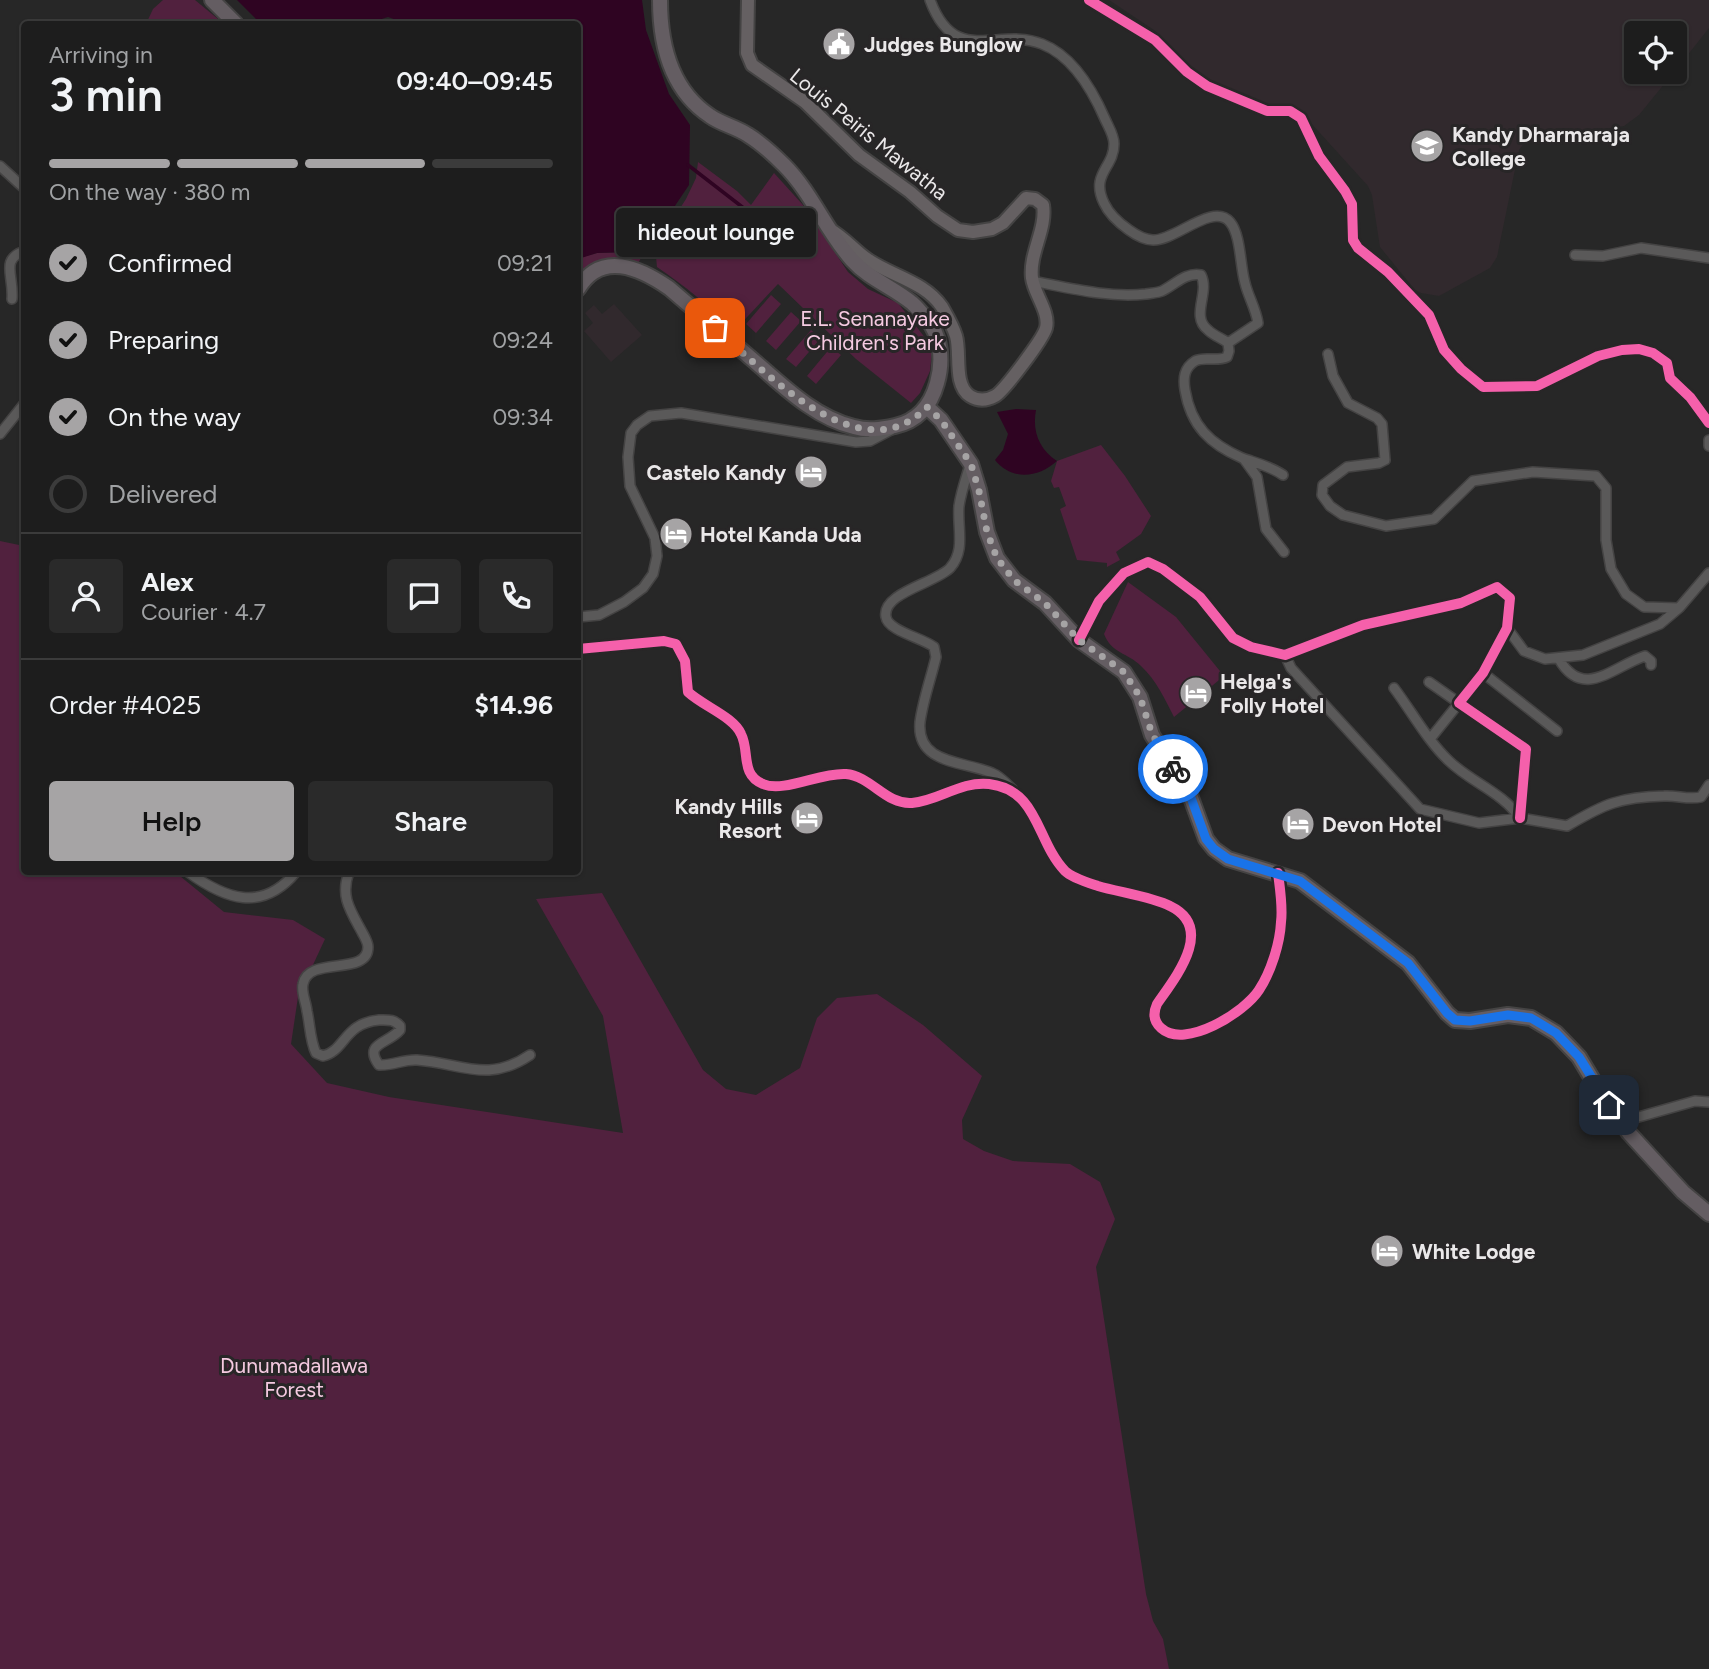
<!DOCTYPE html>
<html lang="en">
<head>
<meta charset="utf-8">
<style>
  :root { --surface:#1d1d1d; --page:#2a2a2a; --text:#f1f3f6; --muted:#a0a2a4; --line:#3b3b3b; --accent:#a6a4a5 }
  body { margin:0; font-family:Figtree,sans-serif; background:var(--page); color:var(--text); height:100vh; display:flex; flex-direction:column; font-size:26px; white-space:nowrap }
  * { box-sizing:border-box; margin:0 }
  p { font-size:23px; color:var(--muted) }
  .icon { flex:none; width:38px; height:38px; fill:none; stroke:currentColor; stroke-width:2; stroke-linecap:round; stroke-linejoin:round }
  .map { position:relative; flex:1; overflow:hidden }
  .side { position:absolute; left:21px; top:21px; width:560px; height:854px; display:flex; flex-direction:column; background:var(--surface); border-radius:7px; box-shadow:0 2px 5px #0004,0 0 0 2px var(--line) }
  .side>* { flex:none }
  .fabs { position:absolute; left:1624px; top:21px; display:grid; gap:14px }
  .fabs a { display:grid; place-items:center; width:63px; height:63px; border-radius:7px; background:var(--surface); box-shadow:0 2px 5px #0004,0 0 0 2px var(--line); font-size:35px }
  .pin { position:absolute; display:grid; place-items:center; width:60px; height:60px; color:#fff; margin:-30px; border-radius:14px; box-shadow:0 4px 10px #0006 }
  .courier { position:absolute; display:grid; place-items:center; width:70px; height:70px; margin:-35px; border:5px solid #1a73e8; border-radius:50%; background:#fff; color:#222; box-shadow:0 2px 9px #0007 }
  .bubble { position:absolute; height:49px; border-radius:7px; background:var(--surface); box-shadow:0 2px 5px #0004,0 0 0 2px var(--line); font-size:23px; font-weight:600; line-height:49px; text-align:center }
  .headline em { font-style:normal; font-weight:600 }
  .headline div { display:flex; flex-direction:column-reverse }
  .headline { display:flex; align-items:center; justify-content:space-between; height:119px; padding:0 28px }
  h1 { font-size:46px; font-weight:600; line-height:52px }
  .bar { display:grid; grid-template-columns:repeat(4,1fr); gap:10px 7px; align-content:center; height:84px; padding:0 28px }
  .bar i { height:9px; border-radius:5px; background:var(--line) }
  .bar .on { background:var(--accent) }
  .bar p { grid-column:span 4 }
  .line { display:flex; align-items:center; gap:18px; padding:0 28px; border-top:2px solid var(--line) }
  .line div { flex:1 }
  .round { display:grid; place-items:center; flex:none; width:74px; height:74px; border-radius:7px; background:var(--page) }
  ol { padding:0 28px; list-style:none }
  li { display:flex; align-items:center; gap:21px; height:77px }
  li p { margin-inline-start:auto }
  li .icon { padding:7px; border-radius:50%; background:var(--accent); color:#111; stroke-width:4 }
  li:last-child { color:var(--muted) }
  li i { width:38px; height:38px; border:4px solid var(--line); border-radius:50% }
  .action { display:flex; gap:14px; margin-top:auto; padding:14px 28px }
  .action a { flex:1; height:80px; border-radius:7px; background:var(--accent); color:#111; font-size:28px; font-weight:600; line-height:80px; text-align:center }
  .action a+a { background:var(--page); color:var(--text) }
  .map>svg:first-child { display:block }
  .built { fill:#31292d }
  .green { fill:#51213e }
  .water { fill:#2f0422 }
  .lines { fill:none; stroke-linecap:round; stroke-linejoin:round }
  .stream { stroke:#2f0422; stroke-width:3.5 }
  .street-casing { stroke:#444343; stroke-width:12 }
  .secondary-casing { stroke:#444343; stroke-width:16 }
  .primary-casing { stroke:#444343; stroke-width:18 }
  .street { stroke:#5a5959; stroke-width:9 }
  .secondary { stroke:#656062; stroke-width:12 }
  .primary { stroke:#645d62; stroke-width:14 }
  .cycleway-casing { stroke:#282627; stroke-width:15 }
  .cycleway { stroke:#f560ab; stroke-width:10 }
  .done { stroke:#a6a4a5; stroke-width:7; stroke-dasharray:0 12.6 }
  .route { stroke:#1a73e8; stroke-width:9 }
  .labels { text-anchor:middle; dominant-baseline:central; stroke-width:6; stroke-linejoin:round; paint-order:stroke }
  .poi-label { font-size:21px; font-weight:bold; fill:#eae8e9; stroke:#282627; text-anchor:start }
  .street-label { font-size:21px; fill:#eae8e9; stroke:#282627 }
  .park-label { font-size:21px; fill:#f5cae1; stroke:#282627 }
</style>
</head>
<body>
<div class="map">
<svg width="1709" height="1669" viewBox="0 0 1709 1669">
  <rect width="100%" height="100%" fill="#272727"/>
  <path class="built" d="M1109,0H1709V28L1675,71V33H1636V72H1674L1639,115L1624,126L1525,142L1519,150L1497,257L1490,268L1439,296L1421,293L1415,290L1380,247L1372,195L1368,186L1310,122L1202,78L1154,30Z
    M614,304L642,335L611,362L584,331L593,323L585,313L594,305L602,314Z"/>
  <path class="green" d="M163,0H195L224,24H146L153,9Z
    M698,162L737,191L751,205L774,173L803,205L848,272L868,289L898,303L926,339L932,352L930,371L920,393L911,403L856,359L778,284L734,331C711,307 685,286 657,267L655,247L686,199L696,178Z
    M645,241L648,246L637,265C613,260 596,259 578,276L579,258L597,253L630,252Z
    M771,295L781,304L756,333L746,324Z
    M791,312L801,321L776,350L766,341Z
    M811,330L821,338L796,367L786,359Z
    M831,347L841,355L816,384L807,376Z
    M1101,445L1125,476L1151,516L1141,534L1116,552L1120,560L1107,567V563L1077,560L1060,509L1066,506L1059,487L1054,488L1051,481L1057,461Z
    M0,541L24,546V872H175L224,912L293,920L325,939L298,997L291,1044L327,1083L389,1097L623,1133L603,1016L536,899L602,893L703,1070L726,1089L756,1095L800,1068L817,1018L837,998L877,994L923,1025L982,1076L962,1120L963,1139L984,1151L1013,1161L1070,1164L1100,1182L1115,1219L1096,1267L1146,1594L1153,1621L1163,1639L1169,1669H0Z
    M1128,582L1176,617L1224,676L1174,717C1165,699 1156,680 1141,666C1127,652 1112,654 1104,634Z"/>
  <path class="water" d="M237,0H642L646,30L661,72L669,94L690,125L689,185L648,246L645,241L642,246L630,252L597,253L578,259V24H408L388,17L366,24H261Z
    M1016,409L1036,410C1032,431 1039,449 1057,461C1038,478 1012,481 995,460L1003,450L1008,434L997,412Z"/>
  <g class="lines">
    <path class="stream" d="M688,165L763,223L765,227L760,247"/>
    <defs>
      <path id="street" d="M930,0C955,68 998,26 1042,44C1073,56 1092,89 1105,119C1108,126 1114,135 1114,144C1114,168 1090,174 1104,203C1109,214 1119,223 1129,230C1136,235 1144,240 1153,240C1175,241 1213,202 1230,222C1241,235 1240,266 1245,283C1248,296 1256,309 1258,323L1228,343
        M1089,0L1155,40L1187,72L1207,86L1267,111H1290L1301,118L1319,156L1345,191L1352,204L1353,240L1358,248L1388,272L1429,315L1444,350L1461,369L1483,387L1537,386L1598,356L1622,350L1639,349L1653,353L1667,363L1670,378L1690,397L1709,423
        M0,166L24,188
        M1575,255L1603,256L1641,248L1709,258
        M1032,281C1069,288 1108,298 1146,294C1151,293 1157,293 1162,291C1175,285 1185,272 1201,275C1210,293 1190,316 1208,330C1214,336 1222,338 1228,343L1229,351L1227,357C1216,362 1204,356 1195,361C1184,368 1183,378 1185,390C1191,426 1210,444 1242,458C1256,463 1270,466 1283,475
        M12,299C14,275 0,260 24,251
        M1328,354L1333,376L1348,403L1377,418L1382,424L1385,460L1379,463L1347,467L1323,485L1322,495L1330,506L1343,515L1386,526L1434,519L1473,481L1533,472L1596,476L1606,488V540L1611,569L1626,594L1644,607L1679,608
        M0,434L24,404
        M1709,440V446
        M1244,459L1257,477L1266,529L1284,552
        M970,465C966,478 961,492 959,506C957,528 966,550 950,568C936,583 881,593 886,617C888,631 923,638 934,647L936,657C931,678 923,700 920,722C916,765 965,761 992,773C1000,776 1007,784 1013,790
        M578,617L599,615L624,602L643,588L653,574L657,556L655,538L630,486L628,457L631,433L637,425L650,416L681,413L856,442L870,441L891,430
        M1507,628L1524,651L1545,659L1583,655L1660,624L1679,608L1709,573
        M1079,640L1099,601L1124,573L1148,562L1163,569L1200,597L1233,638L1251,647L1285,655L1363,625L1461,603L1497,587L1510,598L1507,628L1483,673L1459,703L1526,749L1520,818
        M578,649L664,641L676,644L685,661L688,692C703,706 734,717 741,734C750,751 740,775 763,784C784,793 821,772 846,774C871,776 886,805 912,803C939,801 960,781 989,784C1039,790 1036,841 1065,871C1072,878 1089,883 1098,886C1118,892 1153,897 1170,906C1216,928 1175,978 1157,1004C1153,1013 1153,1021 1161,1028C1185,1050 1245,1012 1259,990C1271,972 1280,943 1281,922C1283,907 1280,889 1278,873
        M1285,655L1291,668L1420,809L1479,823L1520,818L1567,826C1604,804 1620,797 1664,796C1677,795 1688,800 1701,797L1709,785
        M1559,659C1583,701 1614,666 1645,656L1651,661V665
        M1483,673L1557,731
        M1429,682L1459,703L1430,739
        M1394,688C1412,712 1427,740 1449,761C1472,783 1502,792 1520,818
        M188,872C225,899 262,913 296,872
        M349,872C340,896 350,910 362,932C364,936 368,942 368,947C368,977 308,955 303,984C301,992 306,1002 307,1011C310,1024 310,1041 316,1053L323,1056C345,1051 344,1023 379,1020C388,1020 394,1019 400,1026V1030C388,1044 363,1043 379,1065C392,1066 404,1059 417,1060C461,1063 487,1084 530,1055
        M1621,1122L1695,1101L1709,1102"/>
      <path id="secondary" d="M748,0L747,53L752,65L805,102L859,155L910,192L937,216L958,230L973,232L992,229L1003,223L1026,198L1035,199L1043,205C1047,229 1029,253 1032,278C1034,294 1050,312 1046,328C1043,339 1004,391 995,396C986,401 978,401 970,396C953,385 961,353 956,336C953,326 947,316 942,307C924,281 891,276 867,259C853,249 844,237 829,229"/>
      <path id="primary" d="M212,0L236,24
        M578,289C601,250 640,268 669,288C697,312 725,336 753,360C783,386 815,418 854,427C868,431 881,429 895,426C918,421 931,405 937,383C943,362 942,336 926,318C921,313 917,307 912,303C893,287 869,279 852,260C826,231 812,193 784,165C774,155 761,143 748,135C736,127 721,124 710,116C671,90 660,44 660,0
        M927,407L941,420L971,464L979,490L987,532L997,558L1014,580L1045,603L1079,640L1124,672L1140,697L1152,735L1190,795L1206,839L1214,849L1228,859L1300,881L1408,963L1447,1013L1455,1020L1470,1021L1508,1015L1531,1018L1556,1033L1579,1057L1597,1087L1629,1133L1683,1192L1709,1214"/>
    </defs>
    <use href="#street" class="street-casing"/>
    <use href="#secondary" class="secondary-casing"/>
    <use href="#primary" class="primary-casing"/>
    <use href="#street" class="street"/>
    <use href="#secondary" class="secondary"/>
    <use href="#primary" class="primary"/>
    <defs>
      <path id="cycleway" d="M1089,0L1155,40L1187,72L1207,86L1267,111H1290L1301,118L1319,156L1345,191L1352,204L1353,240L1358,248L1388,272L1429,315L1444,350L1461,369L1483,387L1537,386L1598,356L1622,350L1639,349L1653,353L1667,363L1670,378L1690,397L1709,423
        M1079,640L1099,601L1124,573L1148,562L1163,569L1200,597L1233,638L1251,647L1285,655L1363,625L1461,603L1497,587L1510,598L1507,628L1483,673L1459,703L1526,749L1520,818
        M578,649L664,641L676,644L685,661L688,692C703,706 734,717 741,734C750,751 740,775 763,784C784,793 821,772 846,774C871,776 886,805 912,803C939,801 960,781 989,784C1039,790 1036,841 1065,871C1072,878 1089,883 1098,886C1118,892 1153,897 1170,906C1216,928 1175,978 1157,1004C1153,1013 1153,1021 1161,1028C1185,1050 1245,1012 1259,990C1271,972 1280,943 1281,922C1283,907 1280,889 1278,873"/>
    </defs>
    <use href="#cycleway" class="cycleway-casing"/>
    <use href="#cycleway" class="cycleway"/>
  </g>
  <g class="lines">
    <path class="done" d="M715,328C764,370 861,476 927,407L941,420L971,464L979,491L987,532L997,558L1014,580L1045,603L1079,640L1124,672L1140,697L1152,734L1173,769"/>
    <path class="route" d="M1173,769L1190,795L1206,839L1214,849L1228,859L1300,881L1408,963L1447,1013L1455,1020L1470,1021L1508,1015L1531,1018L1556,1033L1579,1057L1609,1105"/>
  </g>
  <defs>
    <symbol id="civic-disc" viewBox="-11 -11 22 22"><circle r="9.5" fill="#a6a4a5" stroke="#282627"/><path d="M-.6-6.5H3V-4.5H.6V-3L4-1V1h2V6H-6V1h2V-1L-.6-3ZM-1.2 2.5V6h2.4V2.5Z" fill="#fff"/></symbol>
    <symbol id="school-disc" viewBox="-11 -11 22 22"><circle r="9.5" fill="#a6a4a5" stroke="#282627"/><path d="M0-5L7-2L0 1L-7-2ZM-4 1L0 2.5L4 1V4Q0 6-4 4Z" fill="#fff"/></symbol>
    <symbol id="hotel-disc" viewBox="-11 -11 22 22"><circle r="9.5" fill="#a6a4a5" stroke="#282627"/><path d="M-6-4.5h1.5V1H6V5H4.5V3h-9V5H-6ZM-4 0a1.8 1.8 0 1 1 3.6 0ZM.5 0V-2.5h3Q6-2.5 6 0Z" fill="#fff"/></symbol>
  </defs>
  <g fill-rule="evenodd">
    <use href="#civic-disc" x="820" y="25" width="38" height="38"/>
    <use href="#school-disc" x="1408" y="127" width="38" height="38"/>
    <use href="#hotel-disc" x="792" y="453" width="38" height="38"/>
    <use href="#hotel-disc" x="657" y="515" width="38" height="38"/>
    <use href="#hotel-disc" x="1177" y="674" width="38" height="38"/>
    <use href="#hotel-disc" x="788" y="799" width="38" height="38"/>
    <use href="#hotel-disc" x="1279" y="805" width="38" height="38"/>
    <use href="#hotel-disc" x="1368" y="1232" width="38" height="38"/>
  </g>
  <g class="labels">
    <g class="poi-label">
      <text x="864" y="44">Judges Bunglow</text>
      <text x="1452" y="134">Kandy Dharmaraja<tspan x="1452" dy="24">College</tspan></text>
      <text x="786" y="472" text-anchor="end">Castelo Kandy</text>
      <text x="700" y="534">Hotel Kanda Uda</text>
      <text x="1220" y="681">Helga's<tspan x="1220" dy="24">Folly Hotel</tspan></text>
      <text x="782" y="806" text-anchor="end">Kandy Hills<tspan x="782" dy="24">Resort</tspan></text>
      <text x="1322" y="824">Devon Hotel</text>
      <text x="1412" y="1251">White Lodge</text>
    </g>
    <g class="street-label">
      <text transform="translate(869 134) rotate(39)">Louis Peiris Mawatha</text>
    </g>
    <g class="park-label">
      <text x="875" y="318">E.L. Senanayake<tspan x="875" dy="24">Children's Park</tspan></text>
      <text x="294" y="1365">Dunumadallawa<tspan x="294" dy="24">Forest</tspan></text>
    </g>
  </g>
</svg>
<div class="fabs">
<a><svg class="icon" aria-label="locate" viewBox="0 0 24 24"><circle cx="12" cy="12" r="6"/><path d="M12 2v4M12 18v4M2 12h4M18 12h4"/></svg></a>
</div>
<div class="pin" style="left:715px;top:328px;background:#ea580c"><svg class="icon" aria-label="bag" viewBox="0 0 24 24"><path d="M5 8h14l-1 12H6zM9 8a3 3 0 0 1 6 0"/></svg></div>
<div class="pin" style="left:1609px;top:1105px;background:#1f2937"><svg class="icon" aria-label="home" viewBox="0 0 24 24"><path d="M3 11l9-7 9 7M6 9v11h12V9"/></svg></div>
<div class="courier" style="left:1173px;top:769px"><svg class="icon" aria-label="bike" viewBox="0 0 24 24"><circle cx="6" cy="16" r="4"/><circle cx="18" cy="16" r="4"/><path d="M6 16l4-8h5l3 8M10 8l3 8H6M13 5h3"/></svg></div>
<div class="bubble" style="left:616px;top:208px;width:200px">hideout lounge</div>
<section class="side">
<div class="headline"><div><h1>3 min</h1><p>Arriving in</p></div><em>09:40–09:45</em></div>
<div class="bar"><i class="on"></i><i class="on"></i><i class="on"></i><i></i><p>On the way · 380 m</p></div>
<ol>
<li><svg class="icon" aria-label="check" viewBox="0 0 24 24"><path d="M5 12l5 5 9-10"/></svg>Confirmed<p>09:21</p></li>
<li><svg class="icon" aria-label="check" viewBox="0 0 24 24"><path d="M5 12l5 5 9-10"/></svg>Preparing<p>09:24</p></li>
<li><svg class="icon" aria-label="check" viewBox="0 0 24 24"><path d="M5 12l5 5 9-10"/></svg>On the way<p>09:34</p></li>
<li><i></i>Delivered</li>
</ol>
<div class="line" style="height:126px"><a class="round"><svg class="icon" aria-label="person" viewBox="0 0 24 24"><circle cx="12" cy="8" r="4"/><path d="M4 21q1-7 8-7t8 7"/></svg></a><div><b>Alex</b><p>Courier · 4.7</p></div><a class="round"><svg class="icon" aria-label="chat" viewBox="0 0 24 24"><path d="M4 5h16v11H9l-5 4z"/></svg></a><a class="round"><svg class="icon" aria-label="phone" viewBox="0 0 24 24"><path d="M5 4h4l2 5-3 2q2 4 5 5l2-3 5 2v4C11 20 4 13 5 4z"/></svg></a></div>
<div class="line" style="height:91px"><div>Order #4025</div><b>$14.96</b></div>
<div class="action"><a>Help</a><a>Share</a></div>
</section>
</div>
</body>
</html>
